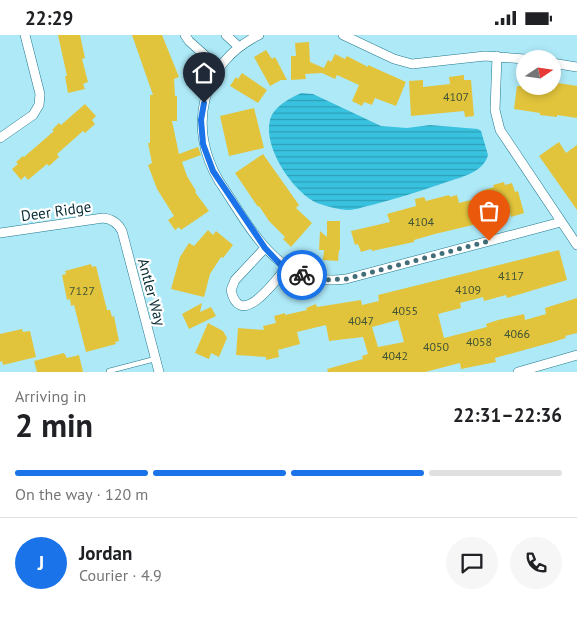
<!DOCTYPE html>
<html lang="en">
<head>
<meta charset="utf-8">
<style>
  :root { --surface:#fff; --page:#f6f6f6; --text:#202124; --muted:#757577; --line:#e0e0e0; --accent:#1a73e8 }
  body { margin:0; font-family:"PT Sans",sans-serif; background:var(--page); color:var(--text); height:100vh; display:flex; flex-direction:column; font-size:19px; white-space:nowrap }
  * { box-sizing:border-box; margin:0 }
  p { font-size:16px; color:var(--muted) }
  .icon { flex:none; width:28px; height:28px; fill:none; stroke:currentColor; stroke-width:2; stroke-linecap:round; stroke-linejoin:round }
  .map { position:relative; height:337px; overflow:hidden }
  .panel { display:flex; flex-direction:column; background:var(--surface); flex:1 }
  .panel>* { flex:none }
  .needle { width:32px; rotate:77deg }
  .fabs { position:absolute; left:516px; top:15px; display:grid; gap:10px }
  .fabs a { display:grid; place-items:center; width:45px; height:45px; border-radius:50%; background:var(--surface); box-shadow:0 2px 8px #0003; font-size:25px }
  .pin { position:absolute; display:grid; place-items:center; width:42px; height:42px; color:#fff; margin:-51px -21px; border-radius:50% 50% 50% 0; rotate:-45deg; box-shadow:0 0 5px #0007 }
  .pin .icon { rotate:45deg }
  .courier { position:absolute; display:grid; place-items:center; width:50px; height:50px; margin:-25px; border:4px solid #1a73e8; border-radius:50%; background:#fff; color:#222; box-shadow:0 1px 6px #0007 }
  .headline em { font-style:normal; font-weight:700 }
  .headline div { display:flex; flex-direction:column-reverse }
  .headline { display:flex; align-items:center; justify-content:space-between; height:85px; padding:0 15px }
  h1 { font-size:32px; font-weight:700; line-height:38px }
  .bar { display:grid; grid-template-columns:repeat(4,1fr); gap:8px 5px; align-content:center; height:60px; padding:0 15px }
  .bar i { height:6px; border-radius:4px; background:var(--line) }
  .bar .on { background:var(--accent) }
  .bar p { grid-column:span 4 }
  .line { display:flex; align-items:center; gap:12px; padding:0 15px; border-top:1px solid var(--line) }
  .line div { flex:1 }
  .round { display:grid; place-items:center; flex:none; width:52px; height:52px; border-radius:26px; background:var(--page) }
  .status { display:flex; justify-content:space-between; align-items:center; height:35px; padding:0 25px; background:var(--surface); direction:ltr }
  .status svg { height:14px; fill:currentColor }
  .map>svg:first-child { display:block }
  .water { fill:url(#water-rules) }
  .building { fill:#e2c43c; fill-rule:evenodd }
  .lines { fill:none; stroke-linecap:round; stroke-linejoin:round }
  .service-casing { stroke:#20788b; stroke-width:5.5 }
  .minor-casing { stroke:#20788b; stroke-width:10 }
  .service { stroke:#fff; stroke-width:4.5 }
  .minor { stroke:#fff; stroke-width:9 }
  .done { stroke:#426e79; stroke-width:5; stroke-dasharray:0 9 }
  .route { stroke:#1a73e8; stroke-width:6 }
  .labels { text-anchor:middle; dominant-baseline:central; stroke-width:4.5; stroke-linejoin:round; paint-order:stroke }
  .number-label { font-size:12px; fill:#3e5236 }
  .street-label { font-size:15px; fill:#082c34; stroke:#fff }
</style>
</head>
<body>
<div class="status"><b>22:29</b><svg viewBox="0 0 49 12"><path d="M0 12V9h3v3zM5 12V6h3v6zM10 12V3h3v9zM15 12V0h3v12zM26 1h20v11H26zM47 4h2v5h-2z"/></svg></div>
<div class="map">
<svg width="577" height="337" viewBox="0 0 577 337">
  <defs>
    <pattern id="water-rules" width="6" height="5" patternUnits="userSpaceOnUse" patternTransform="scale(1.25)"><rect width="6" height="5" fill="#38c2e0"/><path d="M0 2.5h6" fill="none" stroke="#2d9eb6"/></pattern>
  </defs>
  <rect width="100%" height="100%" fill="#aee9f8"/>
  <path class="water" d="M301,58L313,59L381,91L407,93L430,90L478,94L481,96L488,120C483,139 457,143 441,149C418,157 395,164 372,170C365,171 356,175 349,175C341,175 319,170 313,166C291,153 263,112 270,85C274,71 289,64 301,58Z"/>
  <path class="building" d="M58,0H80L85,23L82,24L88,47L83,49L85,54L68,58L65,41H67Z
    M132,0H162L179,42L174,44L175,61H177V86H172L179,119L198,112L201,120L182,127L187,141L196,156L195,157L209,176L181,195L179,192L175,195L168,185L174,181L157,154L148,130L152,128L148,108H150V60H153Z
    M309,7L310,27L324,33L328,25L331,27L335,19L345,24L347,21L368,32V30L406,47L396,71L375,63L372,70L364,67L362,71L352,66L359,50L337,40L335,44L322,38L305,39L306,44L291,45V21H296L295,8Z
    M266,15L272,24L275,22L287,45H281L270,51L254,22Z
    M242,38L267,55L258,68L230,51L236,42L238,44Z
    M464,40V45H471L474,81L465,82L464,76L411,81L409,46L423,45V52L450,49L449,42Z
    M552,47L577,51V83L557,80V82L540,80V78L514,74L517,51H552Z
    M85,69L96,81L92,85L95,89L85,98L83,96L57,119L59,122L49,131L47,129L28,145L25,141L21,145L12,134L18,129L16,127L23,121L24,122L54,96L52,95L59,88L61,90Z
    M254,73L264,113L229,121L220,81Z
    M559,107L566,118L577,110V175L539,121Z
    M263,119L299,170L296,173L312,188L291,212L283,204L285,202L269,186L259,171L258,172L235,138Z
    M504,147L505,150L512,148L515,157L518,156L524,178L511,182L508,173L476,183L477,189L435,199L414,205V207L372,216L371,214L361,217L358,209L355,210L351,196L390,187L387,179L416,171L415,164L424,162L426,166L449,160L450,162L457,160L459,168L483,162L481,156L494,152L493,150Z
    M327,186H340V215H339L338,226L323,225L324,215H319L320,196L327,202Z
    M208,195L213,200L216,196L233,210L223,223L221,222L210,239L204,262L171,254L180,222L189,208L194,211Z
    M559,215L567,245L507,263L506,260L484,266L483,262L460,268L461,273L438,279L444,303L487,292L486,289L498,285L524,279L525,285L546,279L545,273L577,263V298L565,301L566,303L553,307L495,323L496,327L461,334L460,328L425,337H328L327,334L363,324L362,321L368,319L363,302L329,306L326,290L297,297L300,309L278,315L279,322L266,325V322L236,320L238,293L264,295L263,291L276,288L274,281L285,278V280L307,275L306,273L316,269L317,272L361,265L362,270L379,266L378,260ZM398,285L404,307L378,312L372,292Z
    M91,229L92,232L96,231L107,275H110L112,282L114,281L119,306L115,307L116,309L86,317L74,270L71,271L70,264L67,265L62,240L66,239L65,236Z
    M202,268L200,277L211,272L216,281L189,294L182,279Z
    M208,288L223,296L227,303L219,322L211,318L209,324L195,318Z
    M22,294L23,297L30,296L36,322L3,330L2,326L0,327V299Z
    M64,318L67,323L79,320L83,337H37L34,326Z"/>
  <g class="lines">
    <defs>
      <path id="service" d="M109,336L155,324"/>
      <path id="minor" d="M185,0L189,6L219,33
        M226,0L239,12
        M259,0C201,28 187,93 219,146C251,193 278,254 346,244L561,187
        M343,0L394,24L412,29L485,21L525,24
        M497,21L495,75L500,95L577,210
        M552,28L577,32
        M0,103L33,80L39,70L40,59L25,0
        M0,198L103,183C112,184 118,188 122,196L159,337
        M265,213L235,245L231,255C240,296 276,245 287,232
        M518,337L577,320"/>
    </defs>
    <use href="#service" class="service-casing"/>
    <use href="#minor" class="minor-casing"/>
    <use href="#service" class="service"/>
    <use href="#minor" class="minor"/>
  </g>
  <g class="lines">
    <path class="done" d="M302,240L322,245L346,244L489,206"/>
    <path class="route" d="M204,68L201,85L203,109L213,136L265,213L279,228L302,240"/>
  </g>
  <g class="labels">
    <g class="number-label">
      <text x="456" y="61">4107</text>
      <text x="421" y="186">4104</text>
      <text x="511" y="240">4117</text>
      <text x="468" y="254">4109</text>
      <text x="82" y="255">7127</text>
      <text x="405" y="275">4055</text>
      <text x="361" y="285">4047</text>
      <text x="517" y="298">4066</text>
      <text x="479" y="306">4058</text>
      <text x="436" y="311">4050</text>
      <text x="395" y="320">4042</text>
    </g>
    <g class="street-label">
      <text transform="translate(56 176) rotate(-8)">Deer Ridge</text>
      <text transform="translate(152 257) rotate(75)">Antler Way</text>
    </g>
  </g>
</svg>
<div class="fabs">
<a><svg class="needle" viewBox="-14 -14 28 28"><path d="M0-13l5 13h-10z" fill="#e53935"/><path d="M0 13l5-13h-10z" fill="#757577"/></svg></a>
</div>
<div class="pin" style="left:489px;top:206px;background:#ea580c"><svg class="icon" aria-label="bag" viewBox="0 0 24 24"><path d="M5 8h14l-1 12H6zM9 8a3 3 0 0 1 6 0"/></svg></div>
<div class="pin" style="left:204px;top:68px;background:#1f2937"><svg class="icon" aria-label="home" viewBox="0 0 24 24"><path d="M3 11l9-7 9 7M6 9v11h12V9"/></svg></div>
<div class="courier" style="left:302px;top:240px"><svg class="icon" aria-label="bike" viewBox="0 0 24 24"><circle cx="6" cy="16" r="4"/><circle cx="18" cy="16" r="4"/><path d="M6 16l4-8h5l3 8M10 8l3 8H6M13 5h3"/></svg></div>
</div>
<section class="panel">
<div class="headline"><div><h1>2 min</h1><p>Arriving in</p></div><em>22:31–22:36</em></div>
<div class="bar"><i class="on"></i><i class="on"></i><i class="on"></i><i></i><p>On the way · 120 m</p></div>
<div class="line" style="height:90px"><b class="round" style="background:var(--accent);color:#fff">J</b><div><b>Jordan</b><p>Courier · 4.9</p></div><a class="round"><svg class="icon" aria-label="chat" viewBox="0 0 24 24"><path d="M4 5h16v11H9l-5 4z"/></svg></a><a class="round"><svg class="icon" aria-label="phone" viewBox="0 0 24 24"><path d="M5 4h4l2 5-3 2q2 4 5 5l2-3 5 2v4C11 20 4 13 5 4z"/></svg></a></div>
</section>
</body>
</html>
